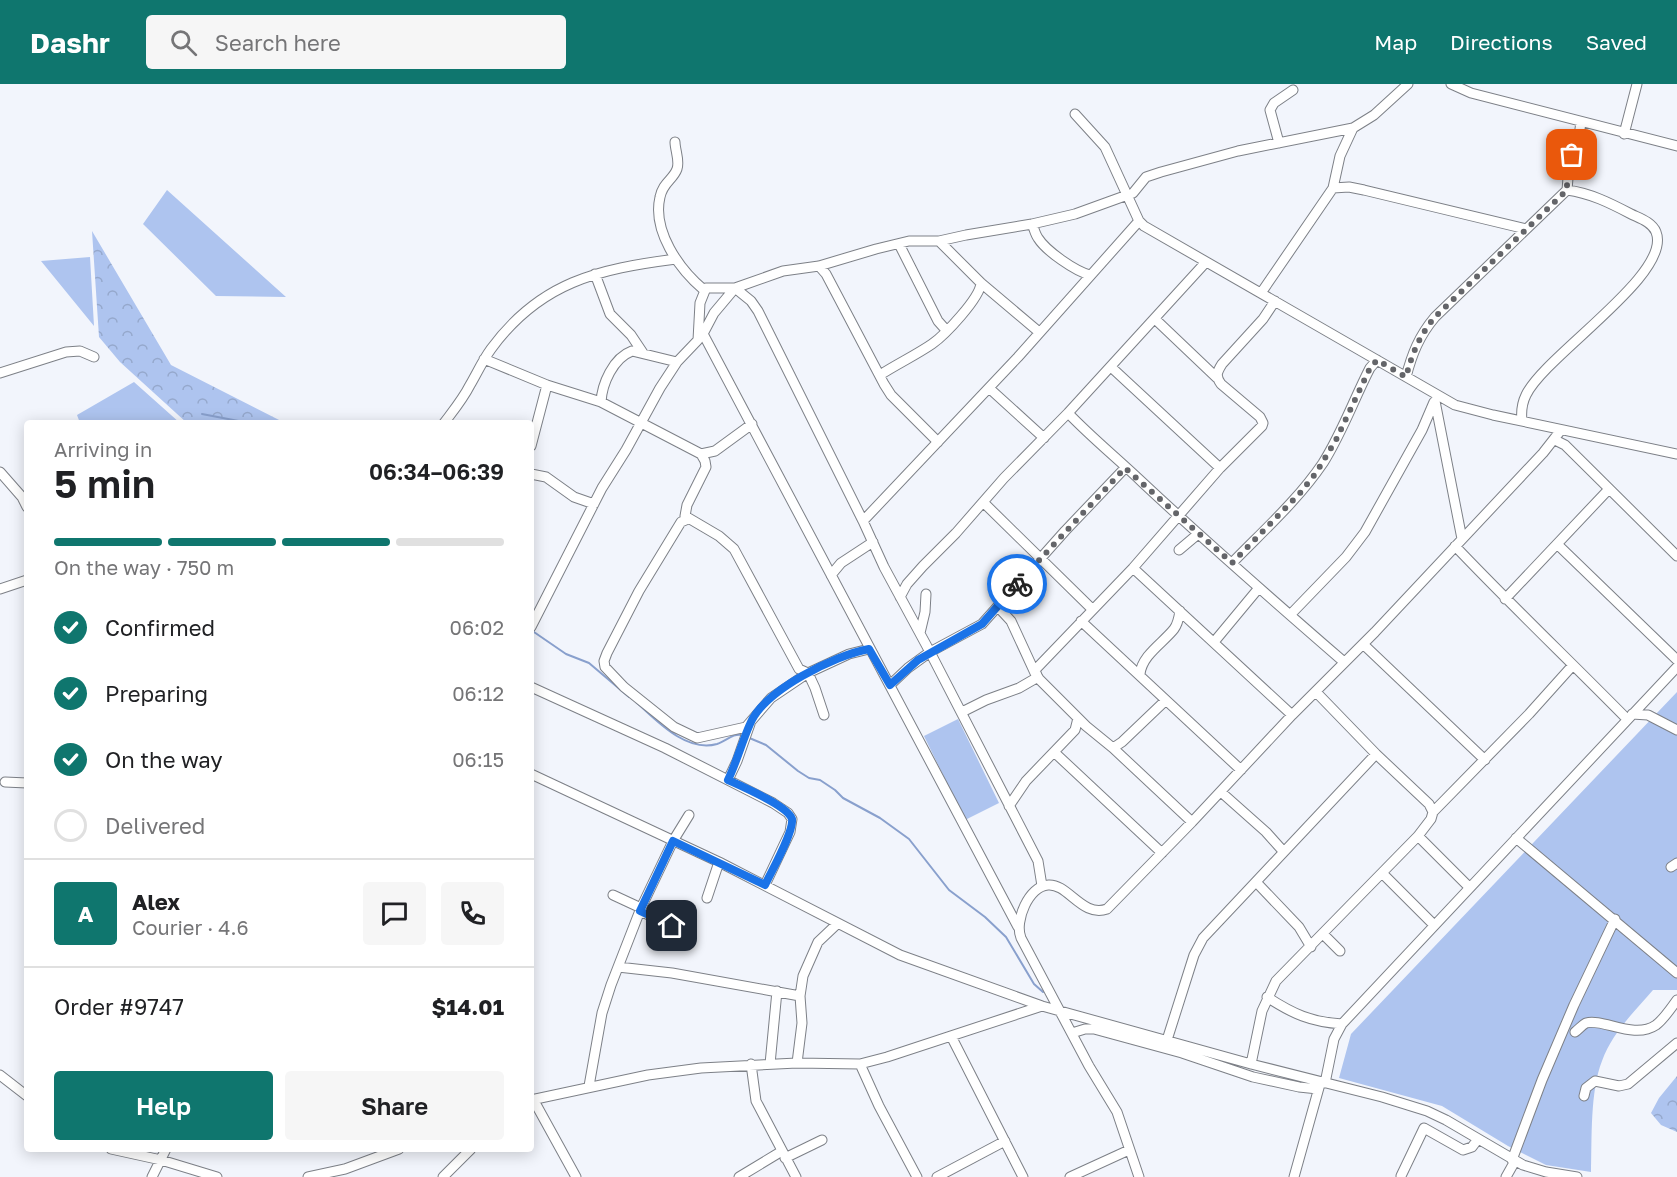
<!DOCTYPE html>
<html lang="en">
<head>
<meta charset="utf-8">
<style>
  :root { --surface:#fff; --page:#f6f6f6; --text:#202124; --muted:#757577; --line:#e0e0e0; --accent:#0f766e }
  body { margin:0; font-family:"Golos Text",sans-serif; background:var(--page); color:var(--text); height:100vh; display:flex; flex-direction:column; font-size:22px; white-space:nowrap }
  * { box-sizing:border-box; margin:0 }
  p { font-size:20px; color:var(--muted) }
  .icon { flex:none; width:33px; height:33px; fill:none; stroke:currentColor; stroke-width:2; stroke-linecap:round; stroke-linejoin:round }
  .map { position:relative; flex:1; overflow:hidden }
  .details { position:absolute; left:24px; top:336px; width:510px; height:732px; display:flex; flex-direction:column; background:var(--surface); border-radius:6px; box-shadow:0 3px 15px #0003 }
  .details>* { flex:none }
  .pin { position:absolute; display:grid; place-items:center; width:51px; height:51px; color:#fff; margin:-26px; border-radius:12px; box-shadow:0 3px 9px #0006 }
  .courier { position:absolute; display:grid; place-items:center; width:60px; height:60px; margin:-30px; border:4px solid #1a73e8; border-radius:50%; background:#fff; color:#222; box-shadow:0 2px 8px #0007 }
  .overview em { font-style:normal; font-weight:600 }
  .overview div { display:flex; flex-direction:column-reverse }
  .overview { display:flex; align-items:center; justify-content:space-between; height:102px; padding:0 30px }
  h1 { font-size:39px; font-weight:600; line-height:45px }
  .bar { display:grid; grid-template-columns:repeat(4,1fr); gap:9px 6px; align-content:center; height:72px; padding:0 30px }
  .bar i { height:8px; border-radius:4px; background:var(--line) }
  .bar .current { background:var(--accent) }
  .bar p { grid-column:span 4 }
  .line { display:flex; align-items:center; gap:15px; padding:0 30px; border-top:2px solid var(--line) }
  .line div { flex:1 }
  .round { display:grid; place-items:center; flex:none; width:63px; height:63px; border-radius:6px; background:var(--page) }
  ol { padding:0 30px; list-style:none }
  li { display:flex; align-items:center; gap:18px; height:66px }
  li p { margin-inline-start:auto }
  li .icon { padding:6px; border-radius:50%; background:var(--accent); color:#fff; stroke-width:4 }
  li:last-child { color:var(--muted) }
  li i { width:33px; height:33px; border:3px solid var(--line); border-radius:50% }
  .cta { display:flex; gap:12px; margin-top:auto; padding:12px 30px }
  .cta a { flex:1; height:69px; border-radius:6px; background:var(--accent); color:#fff; font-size:24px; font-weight:600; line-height:69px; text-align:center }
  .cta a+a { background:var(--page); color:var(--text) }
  header { display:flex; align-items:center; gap:36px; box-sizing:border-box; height:84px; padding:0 30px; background:var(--accent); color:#fff }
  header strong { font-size:28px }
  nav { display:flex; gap:33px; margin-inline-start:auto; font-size:21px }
  .search { width:420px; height:54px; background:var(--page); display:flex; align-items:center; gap:15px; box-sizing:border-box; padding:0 21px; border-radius:6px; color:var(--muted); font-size:22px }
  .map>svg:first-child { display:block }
  .grass { fill:#aec4ef }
  .forest { fill:url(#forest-crowns) }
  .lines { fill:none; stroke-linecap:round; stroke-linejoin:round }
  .stream { stroke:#89a0cd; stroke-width:2 }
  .minor-casing { stroke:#7d8087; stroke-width:11 }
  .minor { stroke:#fff; stroke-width:9 }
  .done { stroke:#646569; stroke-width:6; stroke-dasharray:0 10.8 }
  .route { stroke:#1a73e8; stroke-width:8 }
</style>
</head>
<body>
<header>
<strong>Dashr</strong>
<div class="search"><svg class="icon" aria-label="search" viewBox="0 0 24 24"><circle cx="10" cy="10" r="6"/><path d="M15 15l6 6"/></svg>Search here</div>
<nav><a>Map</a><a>Directions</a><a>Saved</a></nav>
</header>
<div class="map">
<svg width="1677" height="1093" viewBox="0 0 1677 1093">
  <defs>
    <pattern id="forest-crowns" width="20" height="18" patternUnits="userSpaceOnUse" patternTransform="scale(1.5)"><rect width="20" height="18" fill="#aec4ef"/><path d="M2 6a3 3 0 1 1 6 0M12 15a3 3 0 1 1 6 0" fill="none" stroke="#95a8cc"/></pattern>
  </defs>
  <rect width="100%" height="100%" fill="#f2f5fc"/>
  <path class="grass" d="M167,106L286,213L216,212L143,140Z
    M90,173L94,242L41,177Z
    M134,298L180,339H80L77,331Z
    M1677,608V906H1653C1634,928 1612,949 1602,977C1590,1007 1592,1055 1591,1088L1546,1081L1508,1062L1442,1022L1339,994L1351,950Z
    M958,635L999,719L965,736L924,652Z"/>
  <path class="forest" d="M92,147L171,281L285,339H187L120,278L99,253Z
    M1677,992V1048L1661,1041L1651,1029L1659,1014Z"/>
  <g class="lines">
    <path class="stream" d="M202,330L249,339
      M531,546L566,570L589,579L629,613
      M636,618C656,636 686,669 717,660C726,657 733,649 742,651
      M747,653L766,661L798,687L809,694L820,696L835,706L843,714L880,734L909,755L949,806L985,833L1006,853L1034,900L1043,908"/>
    <defs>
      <path id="minor" d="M1451,0L1471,9L1677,62
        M1075,30L1105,63L1139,137L1144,142L1455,321L1493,331L1677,370
        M1624,50L1637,0
        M675,58C675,66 680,77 677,85C673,96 663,98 660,113C652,147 679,185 704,206
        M1279,59L1270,26L1274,19L1293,6
        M1333,104L1340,72L1353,44
        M1032,140C1034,144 1035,150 1038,154C1046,167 1075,187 1090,191
        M939,157L981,199L1039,248
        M899,160L938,237L946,246
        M819,182L826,190L884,300L891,311L938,358
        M595,190L610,230L631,251L643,269
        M1261,209L1333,104L1349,103L1364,106L1526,145
        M1155,235L1217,294
        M700,244L1018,843
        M704,248L714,229L735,204L751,217L758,227L863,437L884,483L930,568L1038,777L1042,802
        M484,275L547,301L601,318L701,370L705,377L706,383L687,421L685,432L719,452L734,465L799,585L808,589L849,570L869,565
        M1111,283L1220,384
        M0,289L66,268L80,267L94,273
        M880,291C897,280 916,271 932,260C945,251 980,214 981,199
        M1406,293C1412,270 1419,252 1435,233L1567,106L1569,82L1579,52L1581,38
        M989,304L1044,354
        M1435,317L1462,455
        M601,318C602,300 613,274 632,267L677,278
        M1068,329C1092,354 1118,375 1142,398C1208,460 1276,519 1344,578
        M1522,337C1521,328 1522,319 1526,311C1545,271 1673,190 1656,148C1652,138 1639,134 1631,130C1610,119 1590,109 1567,106
        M444,339C453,327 463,315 470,301C477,289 483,276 491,265C540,198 598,185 676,175
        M1555,356L1565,361L1677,472
        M531,362L547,301
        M701,370L715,367L752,340
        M0,388L22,413L27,423
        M531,390L546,393L574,413L594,420
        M983,418L1092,525
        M688,435L681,438L639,507L607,569L604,577L605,583L624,603L674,643L697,654L746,643L771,614L808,589L815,604L824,631
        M863,437L1018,273L1139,137
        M1557,460L1677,576
        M1455,462C1511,521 1570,577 1627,635
        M1179,466L1198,450
        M1232,479C1263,447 1298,416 1323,379C1342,349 1354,315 1370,284L1377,276
        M1133,484L1292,631
        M831,491L841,479L873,458
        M0,505L27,496
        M900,513L907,500L923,482L956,449L1004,394L1068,329L1206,178
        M1505,515L1609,405
        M998,523L1011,537L1035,589
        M1290,531L1346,473L1365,448L1422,346L1434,318
        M1081,537L1241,686
        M531,543L602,404L626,366L660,304L677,278L698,256L700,219L706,204H735L783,187L819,182L876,165L909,157H939L966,151L1032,140L1075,130L1133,109L1146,93L1161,88L1238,67L1353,44L1374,31L1408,0
        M920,549L925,528L926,510
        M1214,558L1258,505
        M1363,560L1485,676
        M1140,590C1142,571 1163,559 1174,545C1178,540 1179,533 1180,527
        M890,601L908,584L930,568L982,540L1065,447L1125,384
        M531,603L665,664L773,719L788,729L792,735L790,748L765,801
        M962,628L986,616L1019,604L1038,593
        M1632,630L1648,631L1677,646
        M1113,664L1122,658L1166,616
        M1054,668L1162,769
        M531,690L719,778L900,871L1042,922L1251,980L1382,1013L1427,1027L1446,1036L1523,1081L1546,1088L1577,1093
        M728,696L737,677L750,640
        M5,698L27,699
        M1221,708L1266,748L1283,767
        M1009,722L1026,697L1075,646L1078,634
        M1433,728L1529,630L1573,581
        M1192,738L1113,664L1086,642L1038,594L1035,586L1133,484L1220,384L1262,342L1263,339L1260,333L1221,300C1215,292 1217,288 1222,280L1263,235L1275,217
        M1418,752L1469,803
        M1516,754L1677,889
        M1671,783L1677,779
        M1382,789L1434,841
        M1257,799L1299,843L1311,863
        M613,811L641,824
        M707,814L719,778
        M640,827L672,842
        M1323,850L1340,867
        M618,883L672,889L800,912
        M1267,913C1293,930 1311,938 1342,940
        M1575,948C1579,945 1582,941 1586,939C1603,934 1634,956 1656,941C1664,935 1671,924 1677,916
        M1072,949L1085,945H1094L1182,969L1253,993L1299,1003L1318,1005
        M951,952L1023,1093
        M1167,956L1194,871L1203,854L1376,670
        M797,979L802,939L800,912L803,892L818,858L837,840
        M751,980L756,1017L796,1093
        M770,980L777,907
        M860,980L879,1022L917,1093
        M1251,980L1262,927L1276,897L1418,752L1431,735L1433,728L1429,720L1376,670L1316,608
        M0,991L27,1012
        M1325,999L1334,955L1342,940L1677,583
        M589,1002L602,929L611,901L641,824L673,757L689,731
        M1584,1012L1586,1004L1595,997L1619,1002L1628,1000L1677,959
        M533,1015L576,1093
        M531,1016L648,991L701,984L797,979L860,980L887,973L1042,922
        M111,1065L161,1076L217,1093
        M785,1074L822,1056
        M1512,1076L1542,996L1574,921L1615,835
        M1401,1092L1424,1044L1463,1066L1472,1063L1478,1055
        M152,1093L166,1065
        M308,1093L345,1085L399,1065
        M443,1093L471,1065
        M739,1093L782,1067
        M937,1093L1005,1057
        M1070,1093L1129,1066
        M1139,1093L1117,1028L1089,982L1021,854C1014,837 1029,802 1048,801C1068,799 1082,834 1107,825L1192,738L1292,631L1375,548L1543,369L1561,346
        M1294,1093L1320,1000
        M1506,1093L1515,1077"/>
    </defs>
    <use href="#minor" class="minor-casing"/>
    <use href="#minor" class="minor"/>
  </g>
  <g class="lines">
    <path class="done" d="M1017,500L1125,384L1232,479L1300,409L1316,389L1336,356L1370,284L1377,276L1406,293C1412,270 1419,252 1435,233L1567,106V90L1572,71"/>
    <path class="route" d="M672,842L640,827L673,757L765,801C771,788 794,748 792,735C788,722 741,702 728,696C737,677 742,658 750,640C764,606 835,571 869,565L890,601L918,576L982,540L1017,500"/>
  </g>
</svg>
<div class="pin" style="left:1572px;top:71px;background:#ea580c"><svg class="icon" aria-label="bag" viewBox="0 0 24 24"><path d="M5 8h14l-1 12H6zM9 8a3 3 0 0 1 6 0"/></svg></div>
<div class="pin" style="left:672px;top:842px;background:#1f2937"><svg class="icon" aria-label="home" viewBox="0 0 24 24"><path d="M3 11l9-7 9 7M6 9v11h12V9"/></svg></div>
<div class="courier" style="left:1017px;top:500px"><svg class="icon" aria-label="bike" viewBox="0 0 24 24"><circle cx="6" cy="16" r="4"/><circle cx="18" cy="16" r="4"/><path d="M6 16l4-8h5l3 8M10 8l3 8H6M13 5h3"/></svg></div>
<section class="details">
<div class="overview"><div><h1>5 min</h1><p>Arriving in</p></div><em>06:34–06:39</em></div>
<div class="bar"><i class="current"></i><i class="current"></i><i class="current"></i><i></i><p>On the way · 750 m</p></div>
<ol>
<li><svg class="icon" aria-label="check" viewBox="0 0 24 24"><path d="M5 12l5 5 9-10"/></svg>Confirmed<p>06:02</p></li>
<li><svg class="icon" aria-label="check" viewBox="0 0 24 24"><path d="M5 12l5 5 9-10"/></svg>Preparing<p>06:12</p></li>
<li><svg class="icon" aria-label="check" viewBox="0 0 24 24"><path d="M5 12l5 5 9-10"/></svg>On the way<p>06:15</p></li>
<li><i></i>Delivered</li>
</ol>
<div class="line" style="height:108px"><b class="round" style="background:var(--accent);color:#fff">A</b><div><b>Alex</b><p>Courier · 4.6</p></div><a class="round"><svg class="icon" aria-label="chat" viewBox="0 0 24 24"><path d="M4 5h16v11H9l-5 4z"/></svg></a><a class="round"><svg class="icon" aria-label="phone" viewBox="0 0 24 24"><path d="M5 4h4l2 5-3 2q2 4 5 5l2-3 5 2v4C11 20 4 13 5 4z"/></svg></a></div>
<div class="line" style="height:78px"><div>Order #9747</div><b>$14.01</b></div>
<div class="cta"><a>Help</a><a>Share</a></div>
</section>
</div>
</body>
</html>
